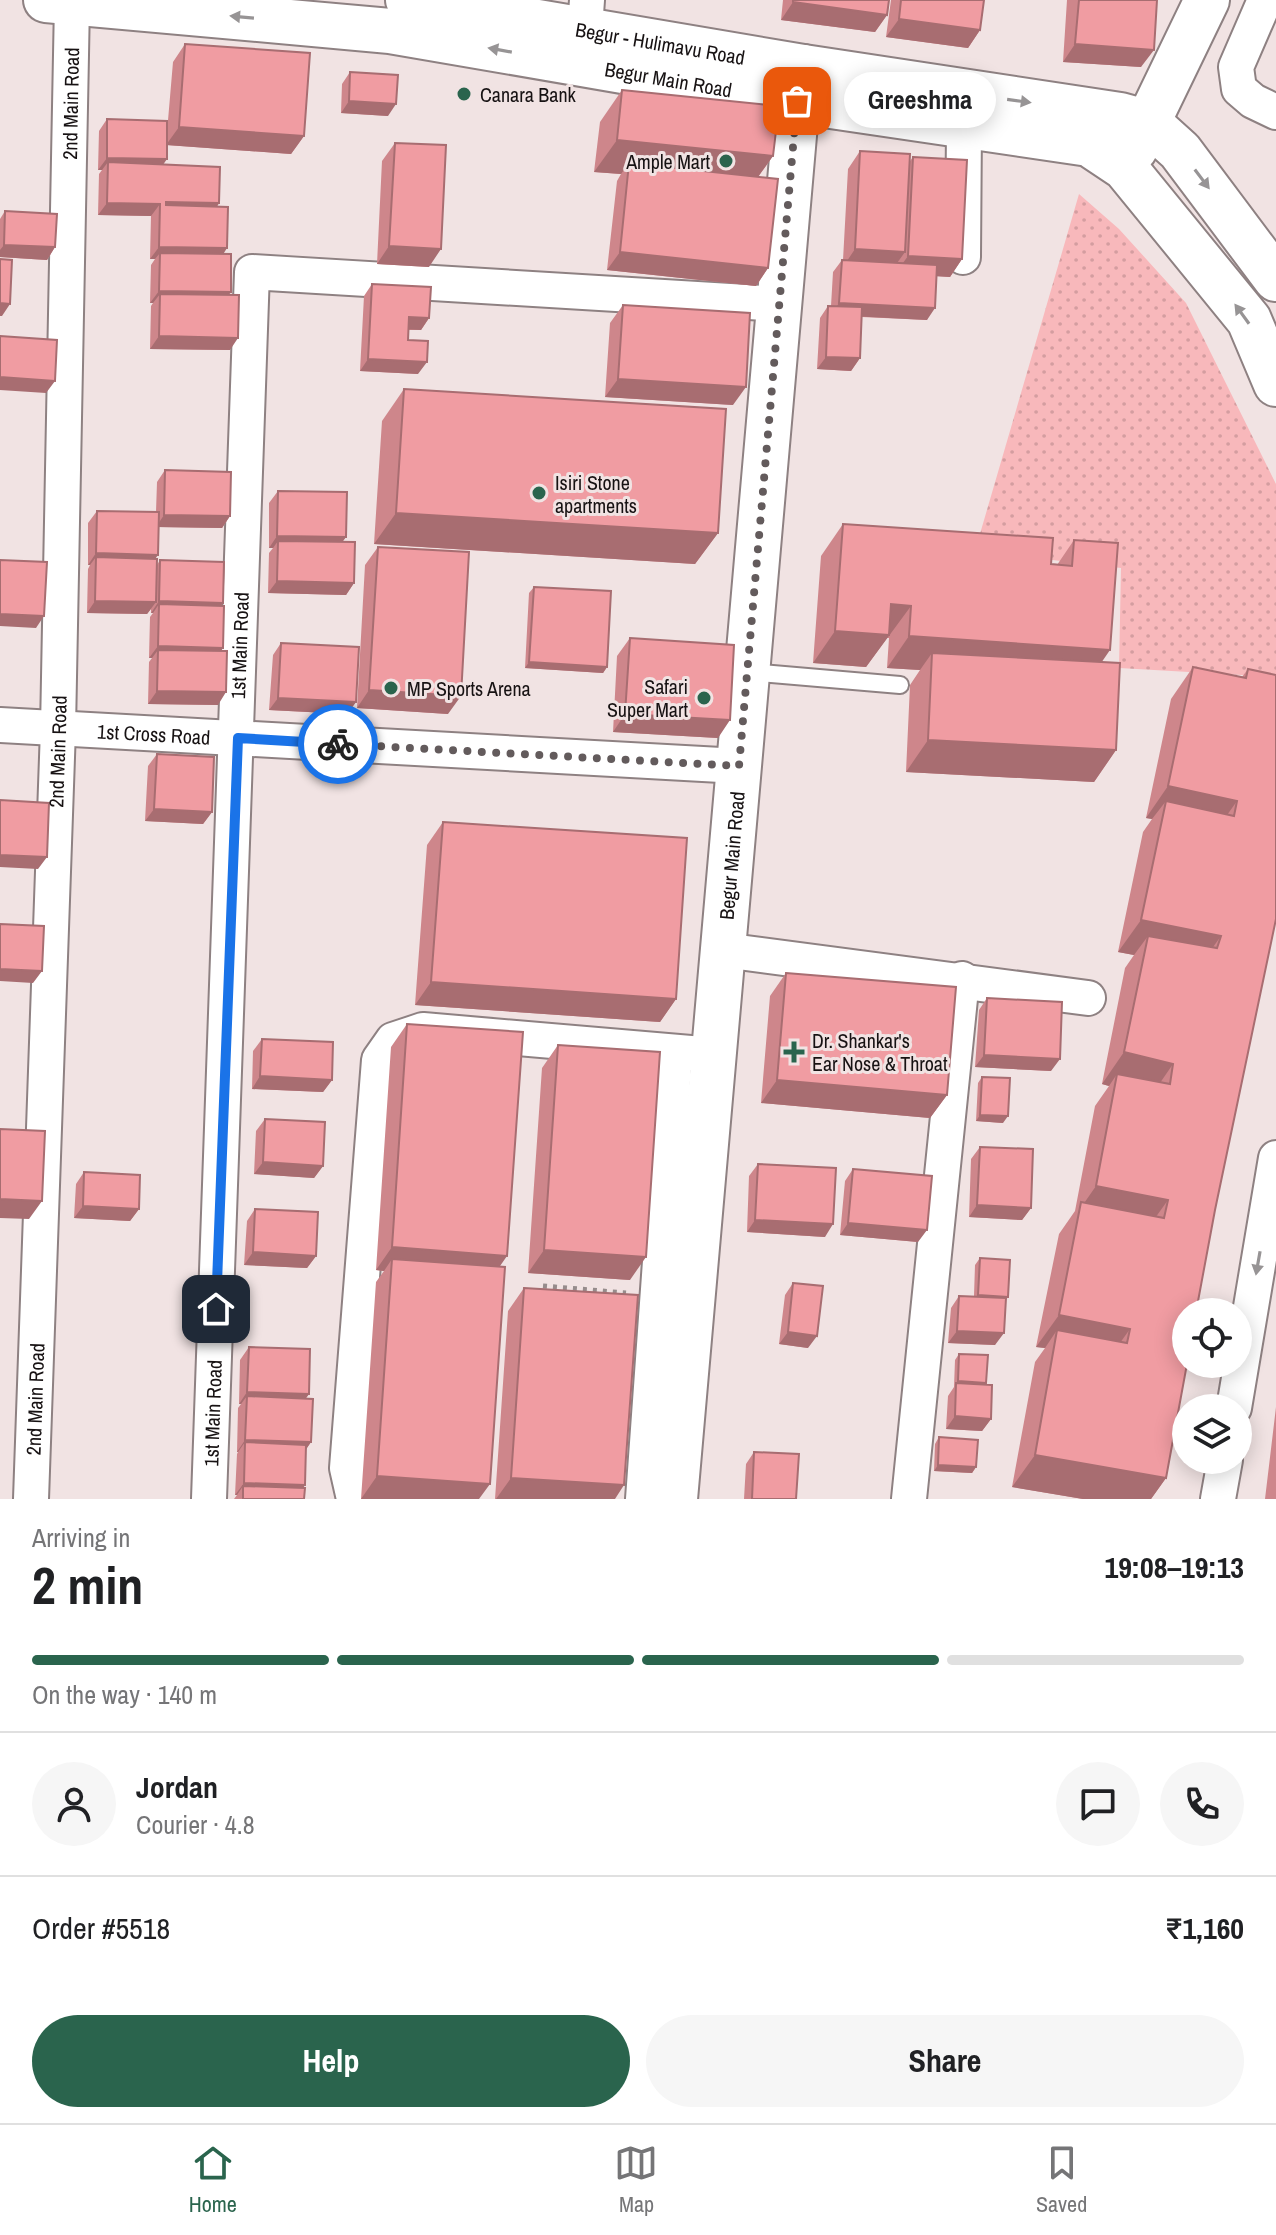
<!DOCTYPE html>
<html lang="en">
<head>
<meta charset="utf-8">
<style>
  :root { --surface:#fff; --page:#f6f6f6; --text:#202124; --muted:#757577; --line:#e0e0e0; --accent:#2a644d }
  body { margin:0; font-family:"Archivo Narrow",sans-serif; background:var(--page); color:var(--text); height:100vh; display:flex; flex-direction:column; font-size:30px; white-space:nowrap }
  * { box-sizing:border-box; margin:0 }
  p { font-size:26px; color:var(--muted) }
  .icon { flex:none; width:44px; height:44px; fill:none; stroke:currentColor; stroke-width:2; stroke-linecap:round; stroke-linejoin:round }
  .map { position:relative; height:1499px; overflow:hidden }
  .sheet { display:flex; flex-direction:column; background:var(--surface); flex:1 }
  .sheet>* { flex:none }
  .tools { position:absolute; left:1172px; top:1298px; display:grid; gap:16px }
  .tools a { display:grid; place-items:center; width:80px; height:80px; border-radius:50%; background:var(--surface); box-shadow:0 4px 20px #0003; font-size:40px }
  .pin { position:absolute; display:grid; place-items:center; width:68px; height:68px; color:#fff; margin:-34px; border-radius:16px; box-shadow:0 4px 12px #0006 }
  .courier { position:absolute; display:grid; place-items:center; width:80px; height:80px; margin:-40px; border:6px solid #1a73e8; border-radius:50%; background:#fff; color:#222; box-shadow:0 2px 10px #0007 }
  .bubble { position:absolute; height:56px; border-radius:28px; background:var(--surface); box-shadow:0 4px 20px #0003; font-size:26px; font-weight:700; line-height:56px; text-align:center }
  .summary em { font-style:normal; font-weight:700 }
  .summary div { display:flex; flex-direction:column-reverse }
  .summary { display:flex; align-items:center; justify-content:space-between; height:136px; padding:0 32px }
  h1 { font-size:52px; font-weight:700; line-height:60px }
  .bar { display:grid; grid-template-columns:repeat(4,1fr); gap:12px 8px; align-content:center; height:96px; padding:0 32px }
  .bar i { height:10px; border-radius:6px; background:var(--line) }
  .bar .on { background:var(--accent) }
  .bar p { grid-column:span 4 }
  .line { display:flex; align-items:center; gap:20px; padding:0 32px; border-top:2px solid var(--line) }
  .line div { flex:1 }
  .round { display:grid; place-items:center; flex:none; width:84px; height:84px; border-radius:42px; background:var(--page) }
  .button { display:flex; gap:16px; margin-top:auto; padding:16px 32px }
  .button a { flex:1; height:92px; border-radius:48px; background:var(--accent); color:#fff; font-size:32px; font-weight:700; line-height:92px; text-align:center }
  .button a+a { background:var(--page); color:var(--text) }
  .tab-bar { display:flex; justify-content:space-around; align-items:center; height:112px; border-top:2px solid var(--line); background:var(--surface); font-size:22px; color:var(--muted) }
  .tab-bar a { display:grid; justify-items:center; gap:4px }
  .tab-bar .on { color:var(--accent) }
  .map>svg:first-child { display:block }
  .green { fill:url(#green-dots) }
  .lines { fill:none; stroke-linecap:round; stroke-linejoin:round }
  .lane-casing { stroke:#8e8182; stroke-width:20 }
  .street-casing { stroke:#8e8182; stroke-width:38 }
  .secondary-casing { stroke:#8e8182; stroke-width:48 }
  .path { stroke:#968c8c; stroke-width:5; stroke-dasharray:4 6; stroke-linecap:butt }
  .lane { stroke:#fff; stroke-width:16 }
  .street { stroke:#fff; stroke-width:34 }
  .secondary { stroke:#fff; stroke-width:44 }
  .wall { fill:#ce868b }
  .shaded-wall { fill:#a86d71 }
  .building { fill:#f09ca2; stroke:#a86d71; stroke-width:2 }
  .oneway { fill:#979495 }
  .done { stroke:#635b5c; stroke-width:8; stroke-dasharray:0 14.4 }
  .route { stroke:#1a73e8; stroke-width:10 }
  .poi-dot { fill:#2a644d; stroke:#f1e3e3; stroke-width:3 }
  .labels { text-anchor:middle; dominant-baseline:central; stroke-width:6; stroke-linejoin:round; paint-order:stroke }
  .street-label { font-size:20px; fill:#171213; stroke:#f1e3e3 }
  .poi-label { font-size:20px; fill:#171213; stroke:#f1e3e3; text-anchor:start }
</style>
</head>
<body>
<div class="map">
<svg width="1276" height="1499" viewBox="0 0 1276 1499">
  <defs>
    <pattern id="green-dots" width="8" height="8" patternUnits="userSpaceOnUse" patternTransform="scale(2)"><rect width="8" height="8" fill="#f8b8bb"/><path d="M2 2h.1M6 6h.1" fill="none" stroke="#d49da0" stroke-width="1.8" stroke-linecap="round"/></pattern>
  </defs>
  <rect width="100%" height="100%" fill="#f1e3e3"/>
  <path class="green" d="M1079,194L1119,229L1186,303L1276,484V677L1119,668L1121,568L975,551Z"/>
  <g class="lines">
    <defs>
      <path id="lane" d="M749,672L900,685"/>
      <g id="street">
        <path d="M1265,0L1236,67L1239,89L1253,101L1276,112"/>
        <path d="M585,28L587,0"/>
        <path d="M963,257L964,126"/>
        <path id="s1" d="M0,725L739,766"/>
        <path d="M723,950L1088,998"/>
        <path d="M1234,1408L1276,1158"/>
        <path id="s2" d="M31,1499L58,729L72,3"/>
        <path id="s3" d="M209,1499L252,272L780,304"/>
        <path d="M354,1499L347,1468L379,1060L393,1040L423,1030L714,1055"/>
        <path d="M643,1499L675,1052"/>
        <path d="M909,1499L962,979"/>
        <path d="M1218,1499L1225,1460"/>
      </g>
      <g id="secondary">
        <path id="s4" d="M46,0L390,31L797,101L1089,144L1125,168L1249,320L1276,384"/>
        <path id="s5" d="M408,0L803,67L1120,115L1149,123L1180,151L1276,279"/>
        <path d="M1135,149L1207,0"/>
        <path id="s6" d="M675,1499L797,101L803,67"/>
      </g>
    </defs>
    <use href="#lane" class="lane-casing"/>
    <use href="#street" class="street-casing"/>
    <use href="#secondary" class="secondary-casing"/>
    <path class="path" d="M543,1286L626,1293"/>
    <use href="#lane" class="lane"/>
    <use href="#street" class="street"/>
    <use href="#secondary" class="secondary"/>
  </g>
  <path class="wall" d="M783,0H889L887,15L875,32L781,20Z
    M891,0H984L980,30L968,48L886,37Z
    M1067,0H1157L1141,67L1063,62Z
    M185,44L304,136L291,154L167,145L163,164L219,203L217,207L229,295L230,350L150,349L151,306L153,303H150L151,265L155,259H150L151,216L98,215L99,174L102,170H98L99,131L107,119L167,132L173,62Z
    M350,72L388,116L341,113L342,84Z
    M622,90L773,156L758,177L768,268L756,286L607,270L617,181L621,174L594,172L600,122Z
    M395,143L429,267L377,264L382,161Z
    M860,151L910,161L913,157L962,259L950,277L937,276L927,320L862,317L860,358L851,371L817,369L820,318L828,306H831L833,272L842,260H843L848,169Z
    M5,211L55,247L47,260L0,257V219Z
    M372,284L429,318L421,330H408V340L418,374L360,371L364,296Z
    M623,305L733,405L605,397L610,323Z
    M404,389L718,533L695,564L374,544L382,421Z
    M165,470L230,516L222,528L158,527L155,559L157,565L160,560L223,603L221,606L223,648L221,651L218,705L148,704L149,662L152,658H149L150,617L153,613H151V609L147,614L87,613L88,569L90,565H88V523L97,511L156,512L157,482Z
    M278,491L346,537L342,542L354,583L346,595L268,593L269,553L273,548H269V503Z
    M843,524L1057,565L1074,540L1102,662L1116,750L1094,782L906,772L910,685L920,670L887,668L889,638H887L866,667L813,663L821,556Z
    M378,547L448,714L357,708L365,565Z
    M534,587L607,667L603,673L525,668L529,593Z
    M630,638L718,738L613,732L617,656Z
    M281,643L356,702L347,714L269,710L273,655Z
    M1193,667L1242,677L1248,669L1215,1210L1166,1478L1151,1499H1083L1012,1487L1035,1362L1045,1348L1036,1347L1059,1234L1075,1211L1095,1106L1109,1086L1102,1084L1125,968L1134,955L1118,952L1143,832L1152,819L1146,818L1171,699Z
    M157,754L212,812L203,824L145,821L148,766Z
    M443,822L676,999L660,1022L415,1005L427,845Z
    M786,973L947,1095L930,1118L761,1103L770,996Z
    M987,998L1051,1071L975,1067L979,1010Z
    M407,1024L500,1266L479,1499H361L376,1282L384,1271L376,1270L391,1047Z
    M262,1039L332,1080L323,1092L252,1089L253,1051Z
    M558,1045L630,1280L528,1273L542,1068Z
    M982,1077L1003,1123L976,1121L978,1083Z
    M265,1119L323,1166L314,1178L254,1174L256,1131Z
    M980,1147L1031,1208L1022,1220L969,1217L971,1159Z
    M758,1164L825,1237L747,1232L749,1176Z
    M853,1169L918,1242L840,1235L845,1181Z
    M84,1172L139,1209L130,1221L74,1218L76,1184Z
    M255,1209L316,1256L307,1268L244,1265L247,1221Z
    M980,1258L1008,1297L1006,1300L995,1345L948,1343L951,1308L959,1296H974L975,1265Z
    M793,1283L808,1348L779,1344L785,1295Z
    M524,1288L615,1499H495L508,1311Z
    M249,1347L309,1394L306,1398L311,1442L306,1449L305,1485L303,1488L304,1499H234L237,1495H235L237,1454L238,1452H237L238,1408L241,1404H239L240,1360Z
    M959,1354L985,1385L991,1419L982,1431L946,1429L948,1396L954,1387L955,1360Z
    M1276,1407V1499H1265Z
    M939,1437L976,1467L972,1473L934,1471L935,1444Z
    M754,1452L796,1499H744L746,1464Z"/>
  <path class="shaded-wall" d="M793,2L887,15L875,32L781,20Z
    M899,19L980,30L968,48L886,37Z
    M1075,44L1154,50L1141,67L1063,62Z
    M349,101L396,104L388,116L341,113Z
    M179,127L304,136L291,154L166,145Z
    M617,140L773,156L750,188L629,163L621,174L594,172Z
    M107,158L167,159L158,172L108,162L102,170H98Z
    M166,202L219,203L211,215L160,214Z
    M107,203L160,204L151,216L98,215Z
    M4,245L55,247L47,260L0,257V250Z
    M389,246L441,249L429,267L377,264Z
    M159,247L227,248L219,261L160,253L155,259H150Z
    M855,249L905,252L892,270L843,267Z
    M620,252L768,268L756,286L607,270Z
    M908,256L962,259L950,277L895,274Z
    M159,291L231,292L222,304L160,294L153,303H150Z
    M0,303L10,304L2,316H0Z
    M839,303L935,308L927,320L831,315Z
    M409,317L429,318L421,330L400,329Z
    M159,336L238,338L230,350L150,349Z
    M826,357L860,358L851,371L817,369Z
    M368,359L427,362L418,374L360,371Z
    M0,377L55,381L46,393L0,390Z
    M618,379L746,387L733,405L605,397Z
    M396,513L718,533L695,564L374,544Z
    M164,515L230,516L222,528L156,527Z
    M277,536L346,537L337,549L278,541L273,548H269Z
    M96,553L158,555L149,567L96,557L90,565H88Z
    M277,581L354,583L346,595L268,593Z
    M95,601L156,602L147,614L87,613Z
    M159,601L223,603L214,615L159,604L153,613H151Z
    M891,604L911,606L866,667L813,663L835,631Z
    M0,614L44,616L36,628L0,626Z
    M909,636L1110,650L1088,682L932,653L920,670L887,668Z
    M158,646L223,648L214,660L158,650L152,658H149Z
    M529,662L607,667L603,673L525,668Z
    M369,690L461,696L448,714L357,708Z
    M157,691L226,692L218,705L148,704Z
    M278,698L356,702L347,714L269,710Z
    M625,714L730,720L718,738L613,732Z
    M928,740L1116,750L1094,782L906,772Z
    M1168,786L1237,801L1215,832L1166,801L1152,819L1146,818Z
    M154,809L212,812L203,824L145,821Z
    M0,855L47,857L38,869L0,867Z
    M1141,920L1221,936L1198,968L1148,936L1134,955L1118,952Z
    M0,969L42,971L33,983L0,981Z
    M431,982L676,999L660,1022L415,1005Z
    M1124,1052L1173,1064L1151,1096L1117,1074L1109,1086L1102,1084Z
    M984,1055L1060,1059L1051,1071L975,1067Z
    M260,1076L332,1080L323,1092L252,1089Z
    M777,1080L947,1095L930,1118L761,1103Z
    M980,1115L1008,1116L1003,1123L976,1121Z
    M263,1162L323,1166L314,1178L254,1174Z
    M1096,1186L1168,1200L1145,1232L1080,1209Z
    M0,1199L42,1201L29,1219L0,1218Z
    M977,1205L1031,1208L1022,1220L969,1217Z
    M83,1206L139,1209L130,1221L74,1218Z
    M755,1220L833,1224L825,1237L747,1232Z
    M848,1223L927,1230L918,1242L840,1235Z
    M392,1247L507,1256L491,1279L392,1259L384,1271L376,1270Z
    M544,1250L646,1257L630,1280L528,1273Z
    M253,1252L316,1256L307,1268L244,1265Z
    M1059,1315L1130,1329L1107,1361L1057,1330L1045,1348L1036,1347Z
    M957,1331L1004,1333L995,1345L948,1343Z
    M788,1332L817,1336L808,1348L779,1344Z
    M958,1381L986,1383L982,1389L956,1384Z
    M247,1392L309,1394L300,1406L247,1396L241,1404H239Z
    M955,1416L991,1419L982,1431L946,1429Z
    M245,1440L311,1442L303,1454L245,1442L238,1452H237Z
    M1035,1455L1166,1478L1151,1499H1083L1012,1487Z
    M938,1465L976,1467L972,1473L934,1471Z
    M377,1476L490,1484L479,1499H361Z
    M511,1478L624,1485L615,1499H496Z
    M244,1483L305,1485L296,1498L243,1486L237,1495H235Z"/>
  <path class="building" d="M793,0H889L887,15L793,2Z
    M901,0H984L980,30L899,19Z
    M1079,0H1157L1154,50L1075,44Z
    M185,44L310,53L304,136L179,127Z
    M350,72L398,75L396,104L349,101Z
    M622,90L779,106L773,156L617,140Z
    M107,119L167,121V159L107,158Z
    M395,143L446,145L441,249L389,246Z
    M860,151L910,154L905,252L855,249Z
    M913,157L967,160L962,259L908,256Z
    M108,162L220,167L219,203L166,202V205L228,207L227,248L159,247L160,204L107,203Z
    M629,163L778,179L768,268L620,252Z
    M5,211L57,214L55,247L4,245Z
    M160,253L231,254V292L159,291Z
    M0,259L12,260L10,304L0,303Z
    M842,260L937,265L935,308L839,303Z
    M372,284L431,287L429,318L409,317L408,340L428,341L427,362L368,359Z
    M160,294L239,295L238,338L159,336Z
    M623,305L750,313L746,387L618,379Z
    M828,306L862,307L860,358L826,357Z
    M0,336L57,340L55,381L0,377Z
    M404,389L726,409L718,533L396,513Z
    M165,470L231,472L230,516L164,515Z
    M278,491L347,492L346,537L277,536Z
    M97,511L159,512L158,555L96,553Z
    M843,524L1053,538L1051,564L1072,566L1074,540L1118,543L1110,650L909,636L911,606L891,604L889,635L835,631Z
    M278,541L355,542L354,583L277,581Z
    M378,547L469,552L461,696L369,690Z
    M96,557L157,559L156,602L95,601Z
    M0,560L47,562L44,616L0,614Z
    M160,560L224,562L223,603L159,601Z
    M534,587L611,591L607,667L529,662Z
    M159,604L224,606L223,648L158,646Z
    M630,638L734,645L730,720L625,714Z
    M281,643L359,647L356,702L278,698Z
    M158,650L227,651L226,692L157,691Z
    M932,653L1120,663L1116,750L928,740Z
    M1193,667L1246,678L1248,669L1276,675V919L1215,1210L1196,1312H1186L1187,1364L1166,1478L1035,1455L1057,1330L1127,1343L1130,1329L1059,1315L1081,1202L1164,1218L1168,1200L1096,1186L1117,1074L1170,1084L1173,1064L1124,1052L1148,936L1217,948L1221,936L1141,920L1166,801L1234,816L1237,801L1168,786Z
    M157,754L214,757L212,812L154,809Z
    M0,800L49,803L47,857L0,855Z
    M443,822L687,838L676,999L431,982Z
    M0,924L44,926L42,971L0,969Z
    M786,973L956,987L947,1095L777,1080Z
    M987,998L1062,1002L1060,1059L984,1055Z
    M407,1024L523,1032L507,1256L392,1247Z
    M262,1039L333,1042L332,1080L260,1076Z
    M558,1045L660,1052L646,1257L544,1250Z
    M982,1077L1010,1078L1008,1116L980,1115Z
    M265,1119L325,1122L323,1166L263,1162Z
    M0,1129L45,1131L42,1201L0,1199Z
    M980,1147L1033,1149L1031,1208L977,1205Z
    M758,1164L836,1168L833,1224L755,1220Z
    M853,1169L932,1176L927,1230L848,1223Z
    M84,1172L140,1175L139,1209L83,1206Z
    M255,1209L318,1212L316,1256L253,1252Z
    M980,1258L1010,1260L1008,1297L978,1295Z
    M392,1259L505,1267L490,1484L377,1476Z
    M793,1283L823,1286L817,1336L788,1332Z
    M524,1288L638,1295L624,1485L511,1478Z
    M959,1296L1006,1298L1004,1333L957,1331Z
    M249,1347L310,1349L309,1394L247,1392Z
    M959,1354L988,1355L986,1383L958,1381Z
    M956,1383L992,1385L991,1419L955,1416Z
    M247,1396L313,1399L311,1442L245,1440Z
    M939,1437L978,1440L976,1467L938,1465Z
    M245,1442L306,1445L305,1485L244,1483Z
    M754,1452L799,1454L796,1499H752Z
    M243,1486L305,1488L304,1499H243Z"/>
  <defs><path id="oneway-solid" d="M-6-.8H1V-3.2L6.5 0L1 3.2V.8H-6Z" transform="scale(2)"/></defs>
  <g class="oneway">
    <use href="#oneway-solid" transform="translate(242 17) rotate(-175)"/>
    <use href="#oneway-solid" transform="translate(500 50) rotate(-170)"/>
    <use href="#oneway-solid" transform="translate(1019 101) rotate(8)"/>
    <use href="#oneway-solid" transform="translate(1202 179) rotate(53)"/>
    <use href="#oneway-solid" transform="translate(1242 314) rotate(-126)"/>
    <use href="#oneway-solid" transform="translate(1258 1263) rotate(100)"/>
  </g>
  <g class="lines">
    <path class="done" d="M338,744L739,766L797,101"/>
    <path class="route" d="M216,1309L238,738L338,744"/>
  </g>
  <g class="poi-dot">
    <circle cx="464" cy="94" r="8"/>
    <circle cx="726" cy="161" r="8"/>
    <circle cx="539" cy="493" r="8"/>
    <circle cx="391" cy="688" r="8"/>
    <circle cx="704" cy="698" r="8"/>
    <path d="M790 1040h8v8h8v8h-8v8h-8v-8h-8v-8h8z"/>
  </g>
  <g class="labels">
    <g class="street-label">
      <text stroke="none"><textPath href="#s5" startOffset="256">Begur - Hulimavu Road</textPath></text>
      <text stroke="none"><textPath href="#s4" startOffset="628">Begur Main Road</textPath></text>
      <text stroke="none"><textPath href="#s2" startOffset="1396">2nd Main Road</textPath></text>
      <text stroke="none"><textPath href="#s3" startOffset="854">1st Main Road</textPath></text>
      <text stroke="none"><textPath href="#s1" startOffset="154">1st Cross Road</textPath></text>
      <text stroke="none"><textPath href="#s2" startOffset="748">2nd Main Road</textPath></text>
      <text stroke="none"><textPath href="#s6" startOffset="646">Begur Main Road</textPath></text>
      <text stroke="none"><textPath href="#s2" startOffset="100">2nd Main Road</textPath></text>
      <text stroke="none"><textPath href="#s3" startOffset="86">1st Main Road</textPath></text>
    </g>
    <g class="poi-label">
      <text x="480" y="94">Canara Bank</text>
      <text x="710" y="161" text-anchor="end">Ample Mart</text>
      <text x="555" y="482">Isiri Stone<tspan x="555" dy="23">apartments</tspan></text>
      <text x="688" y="686" text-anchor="end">Safari<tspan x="688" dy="23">Super Mart</tspan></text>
      <text x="407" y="688">MP Sports Arena</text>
      <text x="812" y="1040">Dr. Shankar's<tspan x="812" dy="23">Ear Nose &amp; Throat</tspan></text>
    </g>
  </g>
</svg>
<div class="tools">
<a><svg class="icon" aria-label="locate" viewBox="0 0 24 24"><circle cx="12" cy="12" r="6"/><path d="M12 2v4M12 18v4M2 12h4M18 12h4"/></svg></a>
<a><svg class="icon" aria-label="layers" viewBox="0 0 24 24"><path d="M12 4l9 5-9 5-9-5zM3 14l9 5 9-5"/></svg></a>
</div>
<div class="pin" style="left:797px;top:101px;background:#ea580c"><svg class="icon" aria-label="bag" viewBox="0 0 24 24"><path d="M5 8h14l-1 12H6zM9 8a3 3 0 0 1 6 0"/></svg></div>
<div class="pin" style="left:216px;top:1309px;background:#1f2937"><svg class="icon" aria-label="home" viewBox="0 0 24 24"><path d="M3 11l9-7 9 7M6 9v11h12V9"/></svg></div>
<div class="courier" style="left:338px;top:744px"><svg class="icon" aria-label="bike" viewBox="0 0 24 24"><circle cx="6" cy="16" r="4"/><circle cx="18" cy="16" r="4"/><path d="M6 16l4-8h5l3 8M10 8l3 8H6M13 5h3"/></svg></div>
<div class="bubble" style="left:844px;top:72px;width:152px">Greeshma</div>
</div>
<section class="sheet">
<div class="summary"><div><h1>2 min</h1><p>Arriving in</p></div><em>19:08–19:13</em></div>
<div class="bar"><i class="on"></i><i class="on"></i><i class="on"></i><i></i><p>On the way · 140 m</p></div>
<div class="line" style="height:144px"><a class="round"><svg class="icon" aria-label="person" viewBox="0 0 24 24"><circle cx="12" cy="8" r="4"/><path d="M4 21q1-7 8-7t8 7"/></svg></a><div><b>Jordan</b><p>Courier · 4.8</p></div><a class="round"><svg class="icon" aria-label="chat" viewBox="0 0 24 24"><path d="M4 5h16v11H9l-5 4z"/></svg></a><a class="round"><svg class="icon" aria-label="phone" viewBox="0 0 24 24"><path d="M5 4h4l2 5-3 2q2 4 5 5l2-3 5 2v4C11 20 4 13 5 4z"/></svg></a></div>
<div class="line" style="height:104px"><div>Order #5518</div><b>₹1,160</b></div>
<div class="button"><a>Help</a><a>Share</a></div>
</section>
<nav class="tab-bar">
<a class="on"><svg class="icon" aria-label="home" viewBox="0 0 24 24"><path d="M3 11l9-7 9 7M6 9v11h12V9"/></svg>Home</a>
<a><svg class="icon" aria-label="map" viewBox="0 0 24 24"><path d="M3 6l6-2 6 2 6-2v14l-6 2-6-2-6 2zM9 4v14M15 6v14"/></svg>Map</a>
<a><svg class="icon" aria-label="saved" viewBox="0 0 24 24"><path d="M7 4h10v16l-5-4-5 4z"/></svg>Saved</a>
</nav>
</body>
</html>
